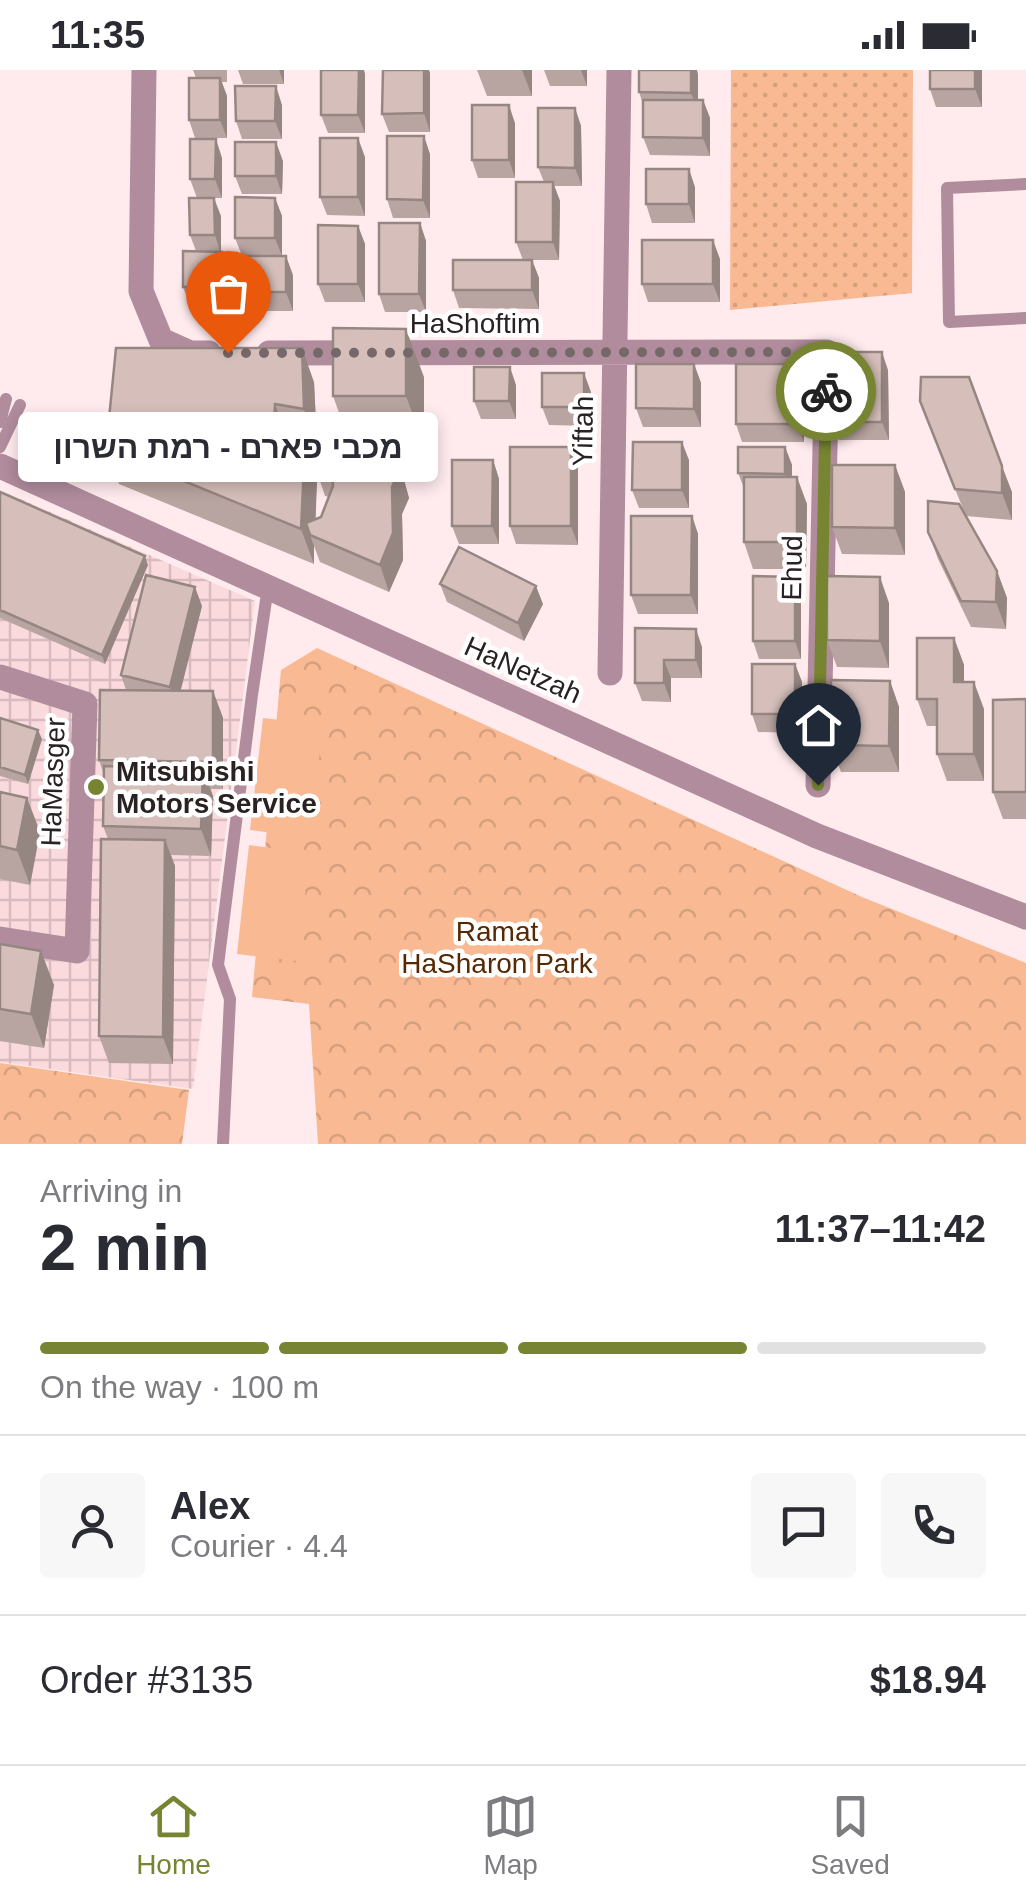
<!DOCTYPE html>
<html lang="en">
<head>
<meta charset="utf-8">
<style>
  :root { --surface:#fff; --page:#f7f7f7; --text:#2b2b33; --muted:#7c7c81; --line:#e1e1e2; --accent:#778432 }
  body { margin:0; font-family:Arial,Heebo,sans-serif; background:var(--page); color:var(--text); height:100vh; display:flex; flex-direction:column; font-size:38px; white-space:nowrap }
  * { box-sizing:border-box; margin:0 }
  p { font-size:32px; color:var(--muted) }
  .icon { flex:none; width:55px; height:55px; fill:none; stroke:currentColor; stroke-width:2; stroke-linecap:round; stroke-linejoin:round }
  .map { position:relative; height:1074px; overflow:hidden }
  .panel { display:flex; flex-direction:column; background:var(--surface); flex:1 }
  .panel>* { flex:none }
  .pin { position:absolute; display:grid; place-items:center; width:85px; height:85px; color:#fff; margin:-102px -42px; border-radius:50% 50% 50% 0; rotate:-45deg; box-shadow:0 0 10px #0007 }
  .pin .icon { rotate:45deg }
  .courier { position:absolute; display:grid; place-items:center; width:100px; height:100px; margin:-50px; border:8px solid #778432; border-radius:50%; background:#fff; color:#222; box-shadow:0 2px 12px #0007 }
  .bubble { position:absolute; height:70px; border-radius:10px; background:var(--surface); box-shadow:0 5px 15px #0003; font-size:32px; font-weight:700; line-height:70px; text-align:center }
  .overview em { font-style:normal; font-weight:700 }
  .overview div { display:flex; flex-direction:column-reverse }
  .overview { display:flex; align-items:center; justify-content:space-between; height:170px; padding:0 40px }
  h1 { font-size:65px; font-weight:700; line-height:75px }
  .bar { display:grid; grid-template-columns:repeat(4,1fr); gap:15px 10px; align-content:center; height:120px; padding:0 40px }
  .bar i { height:12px; border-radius:8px; background:var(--line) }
  .bar .active { background:var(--accent) }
  .bar p { grid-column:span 4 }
  .line { display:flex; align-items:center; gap:25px; padding:0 40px; border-top:2px solid var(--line) }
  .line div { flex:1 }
  .round { display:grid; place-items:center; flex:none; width:105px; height:105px; border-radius:10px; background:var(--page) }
  .status { display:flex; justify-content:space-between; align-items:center; height:70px; padding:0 50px; background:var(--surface); direction:ltr }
  .status svg { height:28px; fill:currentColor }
  .tab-bar { display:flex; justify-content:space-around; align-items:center; height:140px; border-top:2px solid var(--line); background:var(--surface); font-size:28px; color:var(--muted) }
  .tab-bar a { display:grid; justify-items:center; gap:5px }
  .tab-bar .active { color:var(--accent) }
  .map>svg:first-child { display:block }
  .industrial { fill:url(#industrial-grid) }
  .grass { fill:url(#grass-dots) }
  .park { fill:url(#park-crowns) }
  .pitch { fill:#f9b992 }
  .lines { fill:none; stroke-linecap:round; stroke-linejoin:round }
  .service { stroke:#b08c9d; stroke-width:12 }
  .minor { stroke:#b08c9d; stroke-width:25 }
  .wall { fill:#b8a4a0 }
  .shaded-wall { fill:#968682 }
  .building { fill:#d6bfba; stroke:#968682; stroke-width:2.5 }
  .done { stroke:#756869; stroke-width:10; stroke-dasharray:0 18 }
  .route { stroke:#778432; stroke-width:12 }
  .poi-dot { fill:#778432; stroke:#fff; stroke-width:4 }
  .labels { text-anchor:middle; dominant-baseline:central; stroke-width:9; stroke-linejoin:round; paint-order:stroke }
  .street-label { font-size:28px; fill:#2a2122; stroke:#fff }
  .poi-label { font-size:28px; font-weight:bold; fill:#2a2122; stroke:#fff; text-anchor:start }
  .park-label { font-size:28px; fill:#582802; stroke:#fff }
</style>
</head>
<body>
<div class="status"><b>11:35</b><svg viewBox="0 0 49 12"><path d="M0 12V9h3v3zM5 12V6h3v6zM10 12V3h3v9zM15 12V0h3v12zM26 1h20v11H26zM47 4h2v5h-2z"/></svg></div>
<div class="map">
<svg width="1026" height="1074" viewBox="0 0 1026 1074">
  <defs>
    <pattern id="industrial-grid" width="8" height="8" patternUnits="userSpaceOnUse" patternTransform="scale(2.5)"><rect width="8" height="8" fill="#fbdade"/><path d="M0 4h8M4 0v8" fill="none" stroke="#d7bbbe"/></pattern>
    <pattern id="grass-dots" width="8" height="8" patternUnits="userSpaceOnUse" patternTransform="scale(2.5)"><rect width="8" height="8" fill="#f9b992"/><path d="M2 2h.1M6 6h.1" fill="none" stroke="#d69f7e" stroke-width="1.8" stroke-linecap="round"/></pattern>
    <pattern id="park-crowns" width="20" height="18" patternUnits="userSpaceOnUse" patternTransform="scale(2.5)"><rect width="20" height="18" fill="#f9b992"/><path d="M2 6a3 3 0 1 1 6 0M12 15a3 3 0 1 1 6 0" fill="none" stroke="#d69f7e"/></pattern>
  </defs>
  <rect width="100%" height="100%" fill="#ffebed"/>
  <path class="industrial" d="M0,420L255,531L193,1019L0,992Z"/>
  <path class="grass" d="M731,0H913L912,223L730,240Z"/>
  <path class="park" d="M317,578L862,827L1026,893V1074H318L309,934L252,927L281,600Z
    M0,993L189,1020L182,1074H0Z"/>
  <path class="pitch" d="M263,648L323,655L310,768L250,760Z
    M249,775L310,783L297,891L237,884Z"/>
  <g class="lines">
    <path class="service" d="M1026,114L947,118L949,252L1026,248
      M0,352L6,329
      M0,377L20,335
      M223,1074L230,929L218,895L252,625L268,517"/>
    <path class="minor" d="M144,0L141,221L161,270L190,283H209
      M269,283L827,282L818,715
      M0,396L817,766L1026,847
      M610,603L619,0
      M0,607L85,634L77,881L0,869"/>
  </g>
  <path class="wall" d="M193,0H227V12H222L227,26V68H195L189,50L196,8Z
    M238,0H284V14H243Z
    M477,0H532V26H487Z
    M544,0H587V16H550Z
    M930,0H982V37H936L930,19Z
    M430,3V62H389L382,44Z
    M365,4V63H328L321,45Z
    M698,4V30H703L710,48V86L650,85L643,67V34L639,22Z
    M282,35V69H242L236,51Z
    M575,38L581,56L582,116H554L560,131L559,190H532L539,208V239L459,238L453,220L523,190L516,172L544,112L538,97Z
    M515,53V108H478L472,90Z
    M430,84V148H393L387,129Z
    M365,87V146L327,145L320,127Z
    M222,88V128H197L190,109Z
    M283,91L282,124H242L235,106Z
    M695,117V153H652L646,134Z
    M275,128L282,146V186H242L235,168Z
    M221,146V182L229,200V235H190L183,217L196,181L190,165Z
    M420,153L426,171V242H385L379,224Z
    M358,156L365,174V232H325L318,214Z
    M720,189V232H648L642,214Z
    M293,205V241H254L247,222Z
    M694,294L701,313V357H643L636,338Z
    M888,300L889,370H839L833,352Z
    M424,307V374H389L393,377L402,403L409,428L402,444L403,490L389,522L320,492L314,476V494L119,414L106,379L314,312L317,374L288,369V371L317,410L315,449L321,447L329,427L325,426L316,399L347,365L333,326Z
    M804,312V372H742L736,354Z
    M516,315V349H481L474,331Z
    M591,322V356L549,355L542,337Z
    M920,331L1012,422V450L966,446L997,501L1007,528L1006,559L971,557L938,489L928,462L963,439Z
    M571,377L578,395V475L516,474L510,456Z
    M785,377L792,395V407L807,434L806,499H753L744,472V418L738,403Z
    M493,390L499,409V474H459L452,456Z
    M689,390V438H639L632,420Z
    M895,395L905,422V485L842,484L832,457Z
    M0,422L148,495L105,594L0,548Z
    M692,446L698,464V544H638L631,525Z
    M440,514L543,534L524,571L447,532Z
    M801,525V589H759L753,571Z
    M889,533V598L837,597L827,570Z
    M202,536L180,621H213L223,648V719H210L213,726L211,786L171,785L175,796L173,994L109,993L99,966L108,769L103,756L104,705L99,690L126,620L121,605Z
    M635,558L702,577V608H671V632L642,631L635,613Z
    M954,568L964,595V612L984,639V711H947L937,684V656H927L917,629Z
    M795,594L802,612V663L758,662L752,644Z
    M890,611L899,637V702H841L831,675Z
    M1026,629V749H1003L993,722Z
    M0,648L42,669L28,714L0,706Z
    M0,722L27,728L40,762L30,815L0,809Z
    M0,874L54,915L44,978L0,971Z"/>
  <path class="shaded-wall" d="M279,0H284V14Z
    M359,0H364L365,4V63L358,45Z
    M424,0H429L430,3V62L424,43Z
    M522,0H532V26Z
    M581,0H587V16Z
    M691,0H697L698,4V41L691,23Z
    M975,0H982V37L975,19Z
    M220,8L227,26V68L220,50Z
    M276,16L282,35V69L275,51Z
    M703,30L710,48V86L703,68Z
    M509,35L515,53V108L509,90Z
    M575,38L581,56L582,116L575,98Z
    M424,66L430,84V148L423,130Z
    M358,68L365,87V146L358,127Z
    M216,69L222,88V128L215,109Z
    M276,72L283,91L282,124L276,106Z
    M689,99L695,117V153L689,134Z
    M553,112L560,131L559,190L553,172Z
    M214,128L221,146V184L215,165Z
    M275,128L282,146V186L275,168Z
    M420,153L426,171V242L419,224Z
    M358,156L365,174V232L358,214Z
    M713,170L720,189V232L713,214Z
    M222,182L229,200V235L222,217Z
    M286,186L293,205V241L286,222Z
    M532,190L539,208V239L532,220Z
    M406,259L424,307V374L406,326Z
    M302,278L314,312L317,374L304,339Z
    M882,282L888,300L889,370L882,352Z
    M694,294L701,313V357L694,339Z
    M797,294L804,312V372L797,354Z
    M510,297L516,315V349L509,331Z
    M584,303L591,322V356L584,337Z
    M275,334L288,369L286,402L273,368Z
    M682,372L689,390V438L682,420Z
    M305,375L317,410L315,467L310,465L314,476V494L301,459Z
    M393,377L402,403L409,428L402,444L403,490L389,522L380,495L392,417Z
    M571,377L578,395V475L571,456Z
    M785,377L792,395V422L785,404Z
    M493,390L499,409V474L492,456Z
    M895,395L905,422V485L895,458Z
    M1002,396L1012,422V450L1002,423Z
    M797,407L807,434L806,499L797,472Z
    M692,446L698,464V544L691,525Z
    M145,486L148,495L105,594L102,585Z
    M997,501L1007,528L1006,559L996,532Z
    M795,507L801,525V589L795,571Z
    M880,507L889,533V598L880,571Z
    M536,516L543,534L524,571L518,553Z
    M195,517L202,536L177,635L170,617Z
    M696,559L702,577V608L696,590Z
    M954,568L964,595V639L954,612Z
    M664,590L671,608V632L664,613Z
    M795,594L802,612V663L795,644Z
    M890,611L899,637V702L889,676Z
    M974,612L984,639V711L974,684Z
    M213,621L223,648V719L213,692Z
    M38,660L42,669L28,714L25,705Z
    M203,699L213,726L211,786L201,759Z
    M27,728L40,762L30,815L17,780Z
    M165,770L175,796L173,994L163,967Z
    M41,881L54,915L44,978L31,944Z"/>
  <path class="building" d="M321,0H359L358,45H321Z
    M383,0H424V43L382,44Z
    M639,0H691V23L639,22Z
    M930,0H975V19H930Z
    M189,8H220V50H189Z
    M235,16H276L275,51H236Z
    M643,30H703V68L643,67Z
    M472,35H509V90H472Z
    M538,38H575V98L538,97Z
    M387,66H424L423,130L387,129Z
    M320,68H358V127H320Z
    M190,69H216L215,109H190Z
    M235,72H276V106H235Z
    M646,99H689V134H646Z
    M516,112H553V172H516Z
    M235,127L275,128V168H235Z
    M189,128H214L215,165H190Z
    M379,153H420L419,224H379Z
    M318,155L358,156V214H318Z
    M642,170H713V214H642Z
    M183,181L222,182V217H183Z
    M247,186H286V222H247Z
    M453,190H532V220H453Z
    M333,258L406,259V326H333Z
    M116,278H302L304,339L275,334L273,368L305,375L301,459L106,379Z
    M833,282H882V352H833Z
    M636,294H694V339L636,338Z
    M736,294H797V354H736Z
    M474,297H510L509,331H474Z
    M542,303H584V337H542Z
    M921,307H969L1002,396V423L955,419L920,331Z
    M329,364L378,366L393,377L399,401L392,417L393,463L380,495L310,465L306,453L321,447L333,416L332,406L316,399Z
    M633,372H682V420H632Z
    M510,377H571V456H510Z
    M738,377H785V404L738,403Z
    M452,390H493L492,456H452Z
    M832,395H895V458L832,457Z
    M744,407H797V472H744Z
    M0,422L145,486L102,585L0,540Z
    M928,431L959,434L997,501L996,532L961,531L928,462Z
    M631,446H692L691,525H631Z
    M459,477L536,516L518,553L440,514Z
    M146,505L195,517L170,617L121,605Z
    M753,506L795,507V571H753Z
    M827,506L880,507V571L827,570Z
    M635,558L696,559V590H664V613H635Z
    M917,568H954V612H974V684H937V629H917Z
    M752,594H795V644H752Z
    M831,610L890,611L889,676L831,675Z
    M100,620L213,621V692L99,690Z
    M1026,629V722H993V630Z
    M0,648L38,660L25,705L0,697Z
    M104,696L203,699L201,759L103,756Z
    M0,722L27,728L17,780L0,776Z
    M101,769L165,770L163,967L99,966Z
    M0,874L41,881L31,944L0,939Z"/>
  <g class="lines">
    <path class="done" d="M228,283L826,282V321"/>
    <path class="route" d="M818,715L826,321"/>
  </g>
  <circle class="poi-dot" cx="96" cy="717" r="10"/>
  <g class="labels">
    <g class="street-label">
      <text x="475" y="253">HaShoftim</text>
      <text transform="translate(583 361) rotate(-89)">Yiftah</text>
      <text transform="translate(792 498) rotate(-89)">Ehud</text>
      <text transform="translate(523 600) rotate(24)">HaNetzah</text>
      <text transform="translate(53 712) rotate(-88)">HaMasger</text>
    </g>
    <g class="poi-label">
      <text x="116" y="701">Mitsubishi<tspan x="116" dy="32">Motors Service</tspan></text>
    </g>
    <g class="park-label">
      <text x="497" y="861">Ramat<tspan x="497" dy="32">HaSharon Park</tspan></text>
    </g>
  </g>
</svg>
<div class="pin" style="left:228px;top:283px;background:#ea580c"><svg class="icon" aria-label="bag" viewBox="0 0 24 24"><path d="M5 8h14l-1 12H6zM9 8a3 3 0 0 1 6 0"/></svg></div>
<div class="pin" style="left:818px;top:715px;background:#1f2937"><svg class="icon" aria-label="home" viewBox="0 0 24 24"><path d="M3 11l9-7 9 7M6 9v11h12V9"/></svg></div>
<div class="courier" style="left:826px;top:321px"><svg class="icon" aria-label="bike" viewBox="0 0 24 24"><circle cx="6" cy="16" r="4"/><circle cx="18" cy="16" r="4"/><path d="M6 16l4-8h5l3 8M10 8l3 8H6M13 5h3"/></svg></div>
<div class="bubble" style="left:18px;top:342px;width:420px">מכבי פארם - רמת השרון</div>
</div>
<section class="panel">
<div class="overview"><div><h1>2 min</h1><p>Arriving in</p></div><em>11:37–11:42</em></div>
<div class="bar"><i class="active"></i><i class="active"></i><i class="active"></i><i></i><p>On the way · 100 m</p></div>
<div class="line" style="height:180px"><a class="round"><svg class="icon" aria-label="person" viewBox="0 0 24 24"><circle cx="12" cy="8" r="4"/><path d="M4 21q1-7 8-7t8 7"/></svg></a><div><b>Alex</b><p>Courier · 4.4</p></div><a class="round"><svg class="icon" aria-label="chat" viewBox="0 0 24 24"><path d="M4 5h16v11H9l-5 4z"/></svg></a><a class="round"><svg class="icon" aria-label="phone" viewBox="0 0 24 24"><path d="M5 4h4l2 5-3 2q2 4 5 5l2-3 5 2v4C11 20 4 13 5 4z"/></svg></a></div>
<div class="line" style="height:130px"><div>Order #3135</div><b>$18.94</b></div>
</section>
<nav class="tab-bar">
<a class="active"><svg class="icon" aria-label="home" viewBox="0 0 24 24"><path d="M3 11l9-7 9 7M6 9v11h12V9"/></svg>Home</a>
<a><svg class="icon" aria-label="map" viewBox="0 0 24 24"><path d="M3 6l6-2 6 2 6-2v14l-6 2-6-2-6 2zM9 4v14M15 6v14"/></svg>Map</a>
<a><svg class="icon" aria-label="saved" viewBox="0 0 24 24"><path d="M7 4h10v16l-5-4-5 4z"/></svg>Saved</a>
</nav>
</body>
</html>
